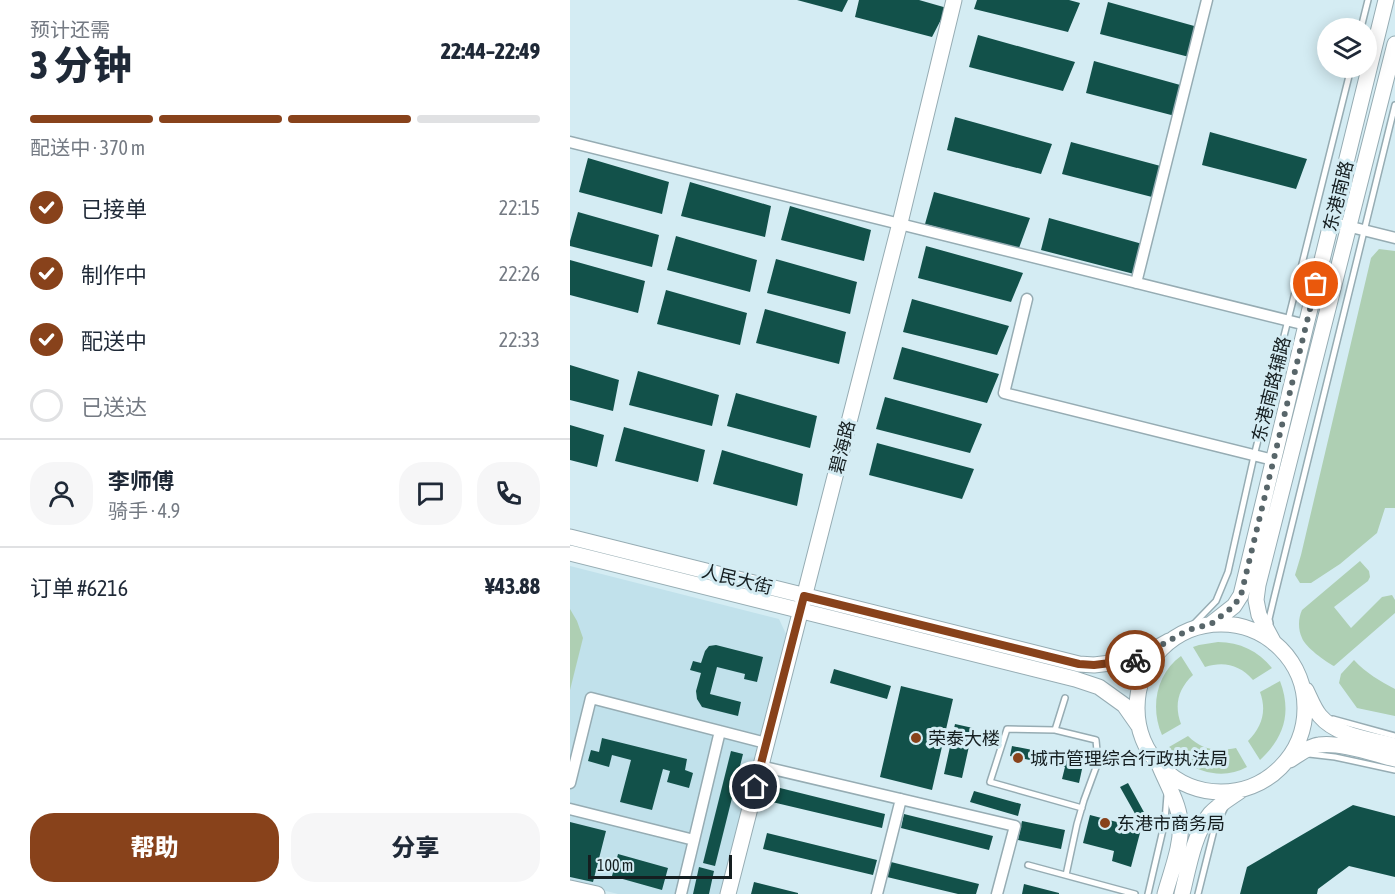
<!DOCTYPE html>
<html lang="zh">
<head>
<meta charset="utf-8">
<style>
  :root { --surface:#fff; --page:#f6f6f7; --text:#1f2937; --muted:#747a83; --line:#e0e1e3; --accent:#88421b }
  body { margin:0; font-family:"Asap Condensed","Noto Sans SC",sans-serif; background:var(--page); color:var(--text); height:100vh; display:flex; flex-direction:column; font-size:22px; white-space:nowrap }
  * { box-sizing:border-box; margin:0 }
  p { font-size:20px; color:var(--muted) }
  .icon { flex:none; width:33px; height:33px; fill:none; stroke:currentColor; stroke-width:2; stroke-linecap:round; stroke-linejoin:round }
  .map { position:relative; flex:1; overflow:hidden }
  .drawer { display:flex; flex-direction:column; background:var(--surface); width:570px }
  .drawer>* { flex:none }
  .controls { position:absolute; left:747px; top:18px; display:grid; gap:12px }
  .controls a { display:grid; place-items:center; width:60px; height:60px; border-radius:50%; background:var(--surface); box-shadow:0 3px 15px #0003; font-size:30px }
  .scale { position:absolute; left:18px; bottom:15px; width:144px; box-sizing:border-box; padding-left:6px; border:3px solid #151e20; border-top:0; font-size:16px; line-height:21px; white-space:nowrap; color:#151e20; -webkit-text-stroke:4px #d4ecf3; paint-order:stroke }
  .pin { position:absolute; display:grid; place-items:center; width:51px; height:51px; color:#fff; margin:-26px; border:3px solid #fff; border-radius:50%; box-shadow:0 2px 6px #0007 }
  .courier { position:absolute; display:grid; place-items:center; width:60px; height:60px; margin:-30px; border:4px solid #88421b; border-radius:50%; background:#fff; color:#222; box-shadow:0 2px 8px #0007 }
  .overview em { font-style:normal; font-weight:800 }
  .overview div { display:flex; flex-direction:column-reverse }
  .overview { display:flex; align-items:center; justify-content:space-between; height:102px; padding:0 30px }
  h1 { font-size:39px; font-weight:800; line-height:45px }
  .bar { display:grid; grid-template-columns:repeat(4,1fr); gap:9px 6px; align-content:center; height:72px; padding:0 30px }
  .bar i { height:8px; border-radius:4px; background:var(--line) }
  .bar .current { background:var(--accent) }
  .bar p { grid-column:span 4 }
  .line { display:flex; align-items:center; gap:15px; padding:0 30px; border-top:2px solid var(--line) }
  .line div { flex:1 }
  .round { display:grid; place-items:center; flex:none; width:63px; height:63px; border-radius:24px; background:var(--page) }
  ol { padding:0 30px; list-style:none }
  li { display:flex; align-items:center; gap:18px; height:66px }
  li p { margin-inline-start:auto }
  li .icon { padding:6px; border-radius:50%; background:var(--accent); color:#fff; stroke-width:4 }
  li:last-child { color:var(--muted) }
  li i { width:33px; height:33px; border:3px solid var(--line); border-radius:50% }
  .cta { display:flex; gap:12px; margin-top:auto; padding:12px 30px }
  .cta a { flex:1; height:69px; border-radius:24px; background:var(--accent); color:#fff; font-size:24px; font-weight:800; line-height:69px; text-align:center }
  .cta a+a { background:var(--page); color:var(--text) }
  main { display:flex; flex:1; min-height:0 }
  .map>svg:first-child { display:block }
  .built { fill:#c1e1eb }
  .green { fill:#aecfb3 }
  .building { fill:#12514a }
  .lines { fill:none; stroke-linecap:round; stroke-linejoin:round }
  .lane-casing { stroke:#96acb3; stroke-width:8 }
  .street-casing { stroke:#96acb3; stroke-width:13 }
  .secondary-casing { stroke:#96acb3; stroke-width:17 }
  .lane { stroke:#fff; stroke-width:5 }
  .street { stroke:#fff; stroke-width:10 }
  .secondary { stroke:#fff; stroke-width:15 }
  .done { stroke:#58666a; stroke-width:6; stroke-dasharray:0 10.8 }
  .route { stroke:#88421b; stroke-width:8 }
  .poi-dot { fill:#88421b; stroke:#d4ecf3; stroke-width:2 }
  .labels { text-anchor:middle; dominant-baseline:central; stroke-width:6; stroke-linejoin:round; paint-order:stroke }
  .street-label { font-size:18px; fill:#151e20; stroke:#d4ecf3 }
  .poi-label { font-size:18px; fill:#151e20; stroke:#d4ecf3; text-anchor:start }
</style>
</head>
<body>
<main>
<section class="drawer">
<div class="overview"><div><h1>3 分钟</h1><p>预计还需</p></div><em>22:44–22:49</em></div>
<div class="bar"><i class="current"></i><i class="current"></i><i class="current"></i><i></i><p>配送中 · 370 m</p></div>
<ol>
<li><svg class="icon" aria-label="check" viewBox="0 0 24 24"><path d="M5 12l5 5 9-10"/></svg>已接单<p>22:15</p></li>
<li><svg class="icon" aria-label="check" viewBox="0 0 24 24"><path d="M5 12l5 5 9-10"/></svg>制作中<p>22:26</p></li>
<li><svg class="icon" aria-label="check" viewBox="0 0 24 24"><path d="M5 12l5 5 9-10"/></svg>配送中<p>22:33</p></li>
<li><i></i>已送达</li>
</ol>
<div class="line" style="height:108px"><a class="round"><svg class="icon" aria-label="person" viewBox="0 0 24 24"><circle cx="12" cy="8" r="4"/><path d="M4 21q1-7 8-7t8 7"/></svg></a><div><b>李师傅</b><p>骑手 · 4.9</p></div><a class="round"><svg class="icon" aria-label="chat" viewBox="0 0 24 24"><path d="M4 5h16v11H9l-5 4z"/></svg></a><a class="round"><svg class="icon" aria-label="phone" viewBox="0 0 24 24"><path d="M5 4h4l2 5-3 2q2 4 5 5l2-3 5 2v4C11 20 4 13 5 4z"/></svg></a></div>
<div class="line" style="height:78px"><div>订单 #6216</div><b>¥43.88</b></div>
<div class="cta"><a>帮助</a><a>分享</a></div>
</section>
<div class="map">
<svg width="825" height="894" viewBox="0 0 825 894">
  <rect width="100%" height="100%" fill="#d4ecf3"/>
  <path class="built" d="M0,566L209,619L216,634L150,894H48L0,882Z"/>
  <path class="green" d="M809,249L825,251V508H815L807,533L770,564L741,583H730L725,575L731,555L801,258Z
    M790,561L799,571L800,577L798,581L764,607L781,628L812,597L822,595L825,600V613L764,666C756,662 735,647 732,638C728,630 728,618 732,610Z
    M0,609L7,621L13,638L0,690Z
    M648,642C670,642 688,651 702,668L683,680C670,665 654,661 635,667L623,647L629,645Z
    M611,656L623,675C608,689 604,705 611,724L592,735C580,708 586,674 611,656Z
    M784,660C796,673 810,681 825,689V716L787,708L769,683L771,674Z
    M710,681C722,713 714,738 690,760L678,741C692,727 697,711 690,692Z
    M618,736C632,750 647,752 666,748L677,767C650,782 617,770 599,747Z"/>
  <path class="building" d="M227,0H278L272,12Z
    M289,0H349L377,8L362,37L285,17Z
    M407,0H499L510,3L498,32L404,9Z
    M538,2L635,29L623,58L530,34Z
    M408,35L505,62L493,91L399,67Z
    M524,61L621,88L609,117L516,93Z
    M385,117L482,144L471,174L377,150Z
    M640,132L737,159L726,189L632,165Z
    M501,142L598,168L586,198L492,174Z
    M18,158L99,182L92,214L9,192Z
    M120,182L201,206L195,237L111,216Z
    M364,192L460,218L449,248L355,224Z
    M220,206L301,230L294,261L211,240Z
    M8,212L89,235L82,267L0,246V241Z
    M479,218L576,245L564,274L471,250Z
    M106,236L187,260L180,292L97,270Z
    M356,246L453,273L441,302L348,278Z
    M206,259L287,282L280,314L197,293Z
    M0,260L75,281L68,313L0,295Z
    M96,290L177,313L170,345L87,324Z
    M342,299L439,326L427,355L333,332Z
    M195,309L276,332L269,364L186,343Z
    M332,347L429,374L417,403L323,379Z
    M0,365L49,380L43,411L0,400Z
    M68,371L149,395L142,426L59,405Z
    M166,393L247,416L240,448L157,426Z
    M315,397L412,424L400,453L306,429Z
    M0,425L34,435L27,467L0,460Z
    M54,427L135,450L128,482L45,461Z
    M307,443L404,469L392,499L299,475Z
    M152,450L233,474L227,506L143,484Z
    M146,645L193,657L187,682L174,679L175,674L147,667L140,694L171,702L168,716L132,707L127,699L126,691L131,673L120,670L123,661L131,663L135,651L139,646Z
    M264,669L321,686L317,699L260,683Z
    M331,686L383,699L362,790L310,777Z
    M385,724L403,728L392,778L374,774Z
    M32,738L117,759L115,770L123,773L119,788L97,782L100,771L93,769L82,810L50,802L61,760L42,755L39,767L18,761L21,750L29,752Z
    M442,746L514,760L509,783L492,779L495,767L440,756Z
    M161,751L173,754L145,866L133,863Z
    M558,783L575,814L561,867L542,861L544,851L513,843L520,815L566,827L568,819L550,787Z
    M206,787L315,814L312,828L202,802Z
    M404,791L451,804L448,816L400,802Z
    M783,805L825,816V877L779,866L748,889L747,894H670L677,867Z
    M334,814L423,836L419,850L331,828Z
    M452,821L495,830L491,849L448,840Z
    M0,822L36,831L23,882L0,877Z
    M197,833L307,860L303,875L193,849Z
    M48,854L98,868L92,890L42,876Z
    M321,862L409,884L406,894H388L317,877Z
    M129,867L144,871L139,894H123Z
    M184,882L228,893V894H181Z
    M454,884L489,893V894H452Z"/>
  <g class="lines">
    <defs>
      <path id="lane" d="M791,28L798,0
        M700,623L699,619L704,598L825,105
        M618,630L646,601L658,572L684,456L781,68
        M495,698L485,730L526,740L528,762L514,800L507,824L496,875
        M763,719L825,736
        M485,730L437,729L420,782L512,808
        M739,754L765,757L825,770
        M458,865L565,894
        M578,894L595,821L597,795
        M628,894L644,830L655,807"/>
      <path id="street" d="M0,142L736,325
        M761,222L825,238
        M566,283L637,0
        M457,299L434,393L703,460
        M190,766L445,826L427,894
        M0,783L21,698L196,743
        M0,809L124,840L150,731
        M111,894L124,840
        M307,894L331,799"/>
      <path id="secondary" d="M0,537L509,664L524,665L565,660L599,641
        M0,553L505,679L529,687L554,705L568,725
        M641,624L664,606L671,595L736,325L816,0
        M567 708a84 84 0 1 1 168 0a84 84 0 1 1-168 0Z
        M704,643L689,615L686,600L688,585L825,44
        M736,690C740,698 744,709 750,716C767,736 800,739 825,746
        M720,760C728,755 739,746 749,745C771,742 804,754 825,759
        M590,767C597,784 608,802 610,820C613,843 601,872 595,894
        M0,888L27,894
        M158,894L330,223L384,0
        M612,894C618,870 624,833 640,814C648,805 660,798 670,791"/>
    </defs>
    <use href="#lane" class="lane-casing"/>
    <use href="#street" class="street-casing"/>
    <use href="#secondary" class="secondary-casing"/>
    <use href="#lane" class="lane"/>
    <use href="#street" class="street"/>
    <use href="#secondary" class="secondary"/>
  </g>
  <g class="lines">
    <path class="done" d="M565,660L618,630L641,624L664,606L671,595L746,284"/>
    <path class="route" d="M185,787L234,596L509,664L524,665L565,660"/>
  </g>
  <g class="poi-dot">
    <circle cx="346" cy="738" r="6"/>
    <circle cx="448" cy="758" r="6"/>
    <circle cx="535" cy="823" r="6"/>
  </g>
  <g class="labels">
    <g class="street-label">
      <text transform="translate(768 196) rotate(-76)">东港南路</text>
      <text transform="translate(701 389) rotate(-76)">东港南路辅路</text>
      <text transform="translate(272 447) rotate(-76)">碧海路</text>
      <text transform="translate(167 579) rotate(14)">人民大街</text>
    </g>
    <g class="poi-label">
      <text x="358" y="738">荣泰大楼</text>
      <text x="460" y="758">城市管理综合行政执法局</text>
      <text x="547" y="823">东港市商务局</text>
    </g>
  </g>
</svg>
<div class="controls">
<a><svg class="icon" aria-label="layers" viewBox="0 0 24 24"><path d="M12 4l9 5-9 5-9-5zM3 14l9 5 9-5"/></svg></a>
</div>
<div class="scale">100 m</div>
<div class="pin" style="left:746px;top:284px;background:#ea580c"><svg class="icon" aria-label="bag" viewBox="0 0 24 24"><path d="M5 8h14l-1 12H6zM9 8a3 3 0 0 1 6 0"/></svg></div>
<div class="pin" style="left:185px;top:787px;background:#1f2937"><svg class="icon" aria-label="home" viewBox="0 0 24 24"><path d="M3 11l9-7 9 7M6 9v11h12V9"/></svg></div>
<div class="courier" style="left:565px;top:660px"><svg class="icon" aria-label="bike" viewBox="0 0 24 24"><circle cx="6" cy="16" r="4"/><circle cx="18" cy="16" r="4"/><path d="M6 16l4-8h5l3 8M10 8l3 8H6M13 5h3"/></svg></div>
</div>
</main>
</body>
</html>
